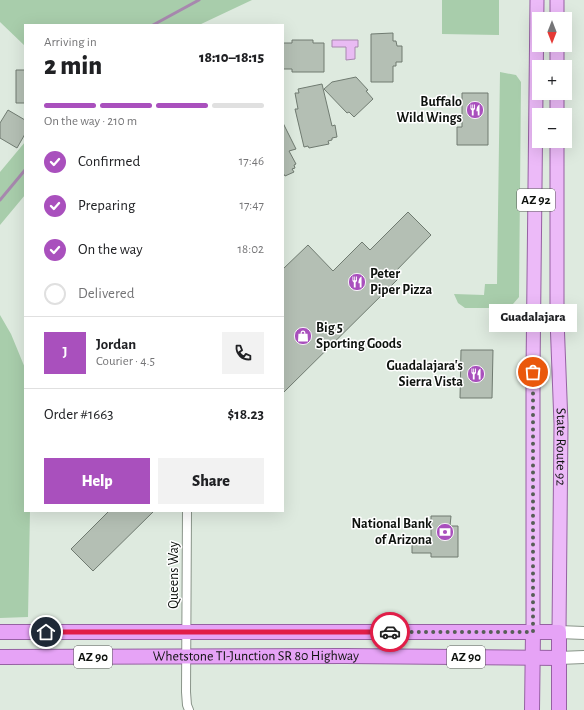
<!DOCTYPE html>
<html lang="en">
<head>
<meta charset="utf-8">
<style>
  :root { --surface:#fff; --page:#f2f2f2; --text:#202124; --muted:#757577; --line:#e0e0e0; --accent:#a950bd }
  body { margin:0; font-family:"Alegreya Sans",sans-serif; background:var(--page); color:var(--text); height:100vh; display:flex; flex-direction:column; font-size:15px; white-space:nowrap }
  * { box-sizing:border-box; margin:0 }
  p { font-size:13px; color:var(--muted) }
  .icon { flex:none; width:22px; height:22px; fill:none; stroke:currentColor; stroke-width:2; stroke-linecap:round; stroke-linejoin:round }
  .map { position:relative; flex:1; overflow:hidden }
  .panel { position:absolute; left:24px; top:24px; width:260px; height:488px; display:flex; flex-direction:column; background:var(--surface); border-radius:0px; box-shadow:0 4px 16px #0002 }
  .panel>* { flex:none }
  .needle { width:26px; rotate:180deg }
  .controls { position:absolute; left:532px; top:12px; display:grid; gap:8px }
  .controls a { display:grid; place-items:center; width:40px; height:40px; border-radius:0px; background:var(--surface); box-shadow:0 4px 16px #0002; font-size:20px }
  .pin { position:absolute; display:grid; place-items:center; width:34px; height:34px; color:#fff; margin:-17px; border:2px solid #fff; border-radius:50%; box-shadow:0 1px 4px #0007 }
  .courier { position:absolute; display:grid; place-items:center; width:40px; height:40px; margin:-20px; border:3px solid #e11d48; border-radius:50%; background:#fff; color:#222; box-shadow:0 1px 5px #0007 }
  .bubble { position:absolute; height:28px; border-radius:0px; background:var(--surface); box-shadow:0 4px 16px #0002; font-size:13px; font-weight:800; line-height:28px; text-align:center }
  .summary em { font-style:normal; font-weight:800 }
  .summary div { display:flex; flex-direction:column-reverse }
  .summary { display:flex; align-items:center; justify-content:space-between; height:68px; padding:0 20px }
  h1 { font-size:26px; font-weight:800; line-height:30px }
  .bar { display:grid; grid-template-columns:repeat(4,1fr); gap:6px 4px; align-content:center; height:48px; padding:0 20px }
  .bar i { height:5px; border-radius:3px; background:var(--line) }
  .bar .selected { background:var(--accent) }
  .bar p { grid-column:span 4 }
  .line { display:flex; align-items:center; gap:10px; padding:0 20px; border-top:1px solid var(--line) }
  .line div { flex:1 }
  .round { display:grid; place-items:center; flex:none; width:42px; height:42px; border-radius:0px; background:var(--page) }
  ol { padding:0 20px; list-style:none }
  li { display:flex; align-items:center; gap:12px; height:44px }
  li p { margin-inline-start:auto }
  li .icon { padding:4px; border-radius:50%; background:var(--accent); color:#fff; stroke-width:4 }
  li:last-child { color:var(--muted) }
  li i { width:22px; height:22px; border:2px solid var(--line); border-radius:50% }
  .primary-button { display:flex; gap:8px; margin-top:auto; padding:8px 20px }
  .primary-button a { flex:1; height:46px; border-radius:0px; background:var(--accent); color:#fff; font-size:16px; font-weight:800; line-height:46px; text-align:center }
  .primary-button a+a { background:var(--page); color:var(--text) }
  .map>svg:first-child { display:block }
  .green { fill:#a8cdab }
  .water { fill:#e9bbf3; stroke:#a788ae }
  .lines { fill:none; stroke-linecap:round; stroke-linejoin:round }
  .stream { stroke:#a788ae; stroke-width:3 }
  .building { fill:#b4bfb4; stroke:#707b71 }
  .minor-casing { stroke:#8a958a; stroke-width:10 }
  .secondary-casing { stroke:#8a958a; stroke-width:14 }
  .primary-casing { stroke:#9661a3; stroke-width:15 }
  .trunk-casing { stroke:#9661a3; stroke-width:16 }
  .minor { stroke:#fff; stroke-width:8 }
  .secondary { stroke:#fff; stroke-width:12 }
  .primary { stroke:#ecbaf8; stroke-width:13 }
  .trunk { stroke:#e6a3f6; stroke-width:14 }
  .done { stroke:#575e57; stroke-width:4; stroke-dasharray:0 7.2 }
  .route { stroke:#e11d48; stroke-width:5 }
  .labels { text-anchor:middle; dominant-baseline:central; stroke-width:3; stroke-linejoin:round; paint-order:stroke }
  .shield { fill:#fff; stroke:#565956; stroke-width:1 }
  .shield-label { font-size:13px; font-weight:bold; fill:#0e120e }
  .poi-label { font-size:14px; font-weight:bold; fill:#0e120e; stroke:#fff; text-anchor:end }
  .street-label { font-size:14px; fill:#0e120e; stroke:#fff }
</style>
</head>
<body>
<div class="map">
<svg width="584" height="710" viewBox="0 0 584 710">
  <rect width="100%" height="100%" fill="#deeadf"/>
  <path class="green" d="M0,0H252L199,25H25V46L0,22Z
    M442,0H499V35L442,34Z
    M500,72L516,75L521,82L519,297L513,304L497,308H465L458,303L454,294L484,295L485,284H497Z
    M25,142V195L0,225V172Z
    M0,315L11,334L25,368V511H30L28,617L0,618Z"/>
  <path class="water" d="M332,40H358V47H355V59L346,60V47H332Z"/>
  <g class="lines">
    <path class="stream" d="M153,25L199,0
      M0,200L25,170"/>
  </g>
  <path class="building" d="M393,33V41H396L397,46H402V62H396V66H393V82H371V34Z
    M292,40H313V43H324V72H292V69H283V43H292Z
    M16,70H25V103H16Z
    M356,77L368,90L366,91L373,99L354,117L349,112L347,113L324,89L332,82Z
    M322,84L332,126L335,125L337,137L332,138V140L328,141L329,144L309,148L308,146L304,147L295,109H298L295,93H299L298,89Z
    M462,93H488V145H457V127H462Z
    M8,110L25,120V134L17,148L0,138V123Z
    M283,123L296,149L289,151L296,164L294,165L295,168L292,169L294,172L285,176L283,173Z
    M408,212L431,235L393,274L398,279L283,393V269L308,245L333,271L362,242L370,250Z
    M461,350H493L492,398H460Z
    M109,511H154L93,571L71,549Z
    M431,516H451L450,526H458V557H431V553H412V539H431Z"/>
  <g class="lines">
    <defs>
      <path id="minor" d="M187,511L186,692L187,705L189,710"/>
      <path id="secondary" d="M559,632L584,633
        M559,658L584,657"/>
      <g id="primary">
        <path d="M557,0V19"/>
        <path d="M557,45V67"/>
        <path d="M557,93V115"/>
        <path id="s1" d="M557,141V319L561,424L559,632"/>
        <path d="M533,632V372L537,0"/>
      </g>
      <g id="trunk">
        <path d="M0,632H559V710"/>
        <path id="s2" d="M0,657L345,656L559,658"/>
        <path d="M532,710L533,632"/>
      </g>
    </defs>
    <use href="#minor" class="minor-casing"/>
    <use href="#secondary" class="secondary-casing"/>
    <use href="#primary" class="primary-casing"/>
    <use href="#trunk" class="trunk-casing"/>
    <use href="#minor" class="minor"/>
    <use href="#secondary" class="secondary"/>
    <use href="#primary" class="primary"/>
    <use href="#trunk" class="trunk"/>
  </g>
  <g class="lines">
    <path class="done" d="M390,632H533V372"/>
    <path class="route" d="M46,632H390"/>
  </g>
  <defs>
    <symbol id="restaurant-disc" viewBox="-11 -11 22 22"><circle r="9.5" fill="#a950bd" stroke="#fff"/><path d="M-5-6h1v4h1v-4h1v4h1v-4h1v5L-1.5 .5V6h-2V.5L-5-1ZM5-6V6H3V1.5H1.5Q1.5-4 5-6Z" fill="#fff"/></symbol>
    <symbol id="shop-disc" viewBox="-11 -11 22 22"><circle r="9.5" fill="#a950bd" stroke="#fff"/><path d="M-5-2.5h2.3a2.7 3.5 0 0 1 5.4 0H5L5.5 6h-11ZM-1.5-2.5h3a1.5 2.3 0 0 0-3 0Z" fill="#fff"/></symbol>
    <symbol id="bank-disc" viewBox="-11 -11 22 22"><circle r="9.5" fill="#a950bd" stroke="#fff"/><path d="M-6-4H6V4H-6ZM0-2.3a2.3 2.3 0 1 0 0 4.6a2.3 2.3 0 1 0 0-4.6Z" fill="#fff"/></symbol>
  </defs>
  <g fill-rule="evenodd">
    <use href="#restaurant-disc" x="465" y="100" width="20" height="20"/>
    <use href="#restaurant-disc" x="347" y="272" width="20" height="20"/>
    <use href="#shop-disc" x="293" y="326" width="20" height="20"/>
    <use href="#restaurant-disc" x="466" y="364" width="20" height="20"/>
    <use href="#bank-disc" x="435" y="522" width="20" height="20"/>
  </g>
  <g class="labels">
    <g class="shield">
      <rect x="517" y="189" width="38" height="22" rx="3"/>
      <rect x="74" y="646" width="38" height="22" rx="3"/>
      <rect x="447" y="646" width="38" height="22" rx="3"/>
    </g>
    <g class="shield-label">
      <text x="536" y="200">AZ 92</text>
      <text x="93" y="657">AZ 90</text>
      <text x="466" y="657">AZ 90</text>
    </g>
    <g class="poi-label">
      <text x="462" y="102">Buffalo<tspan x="462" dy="16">Wild Wings</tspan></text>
      <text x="370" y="274" text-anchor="start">Peter<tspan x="370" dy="16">Piper Pizza</tspan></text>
      <text x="316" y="328" text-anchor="start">Big 5<tspan x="316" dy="16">Sporting Goods</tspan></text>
      <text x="463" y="366">Guadalajara's<tspan x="463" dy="16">Sierra Vista</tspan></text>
      <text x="432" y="524">National Bank<tspan x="432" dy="16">of Arizona</tspan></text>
    </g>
    <g class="street-label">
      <text stroke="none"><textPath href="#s1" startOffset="306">State Route 92</textPath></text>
      <text transform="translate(174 575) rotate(-90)">Queens Way</text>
      <text stroke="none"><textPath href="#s2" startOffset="256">Whetstone TI-Junction SR 80 Highway</textPath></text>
    </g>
  </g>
</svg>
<div class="controls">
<a><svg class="needle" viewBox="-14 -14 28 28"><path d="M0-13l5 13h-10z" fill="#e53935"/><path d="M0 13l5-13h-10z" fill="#757577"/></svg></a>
<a>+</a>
<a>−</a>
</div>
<div class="pin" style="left:533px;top:372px;background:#ea580c"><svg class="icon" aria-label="bag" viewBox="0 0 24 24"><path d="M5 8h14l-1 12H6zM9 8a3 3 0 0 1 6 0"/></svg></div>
<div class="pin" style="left:46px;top:632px;background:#1f2937"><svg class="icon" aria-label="home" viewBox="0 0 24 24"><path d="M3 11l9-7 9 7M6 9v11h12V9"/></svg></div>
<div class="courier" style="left:390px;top:632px"><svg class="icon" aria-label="car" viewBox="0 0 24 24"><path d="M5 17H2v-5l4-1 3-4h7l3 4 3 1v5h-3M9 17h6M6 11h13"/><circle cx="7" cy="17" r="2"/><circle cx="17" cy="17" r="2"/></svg></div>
<div class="bubble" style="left:489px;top:304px;width:88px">Guadalajara</div>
<section class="panel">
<div class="summary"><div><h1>2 min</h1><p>Arriving in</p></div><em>18:10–18:15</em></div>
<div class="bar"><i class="selected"></i><i class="selected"></i><i class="selected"></i><i></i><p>On the way · 210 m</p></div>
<ol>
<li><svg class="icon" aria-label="check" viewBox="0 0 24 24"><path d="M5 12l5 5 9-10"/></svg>Confirmed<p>17:46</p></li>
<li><svg class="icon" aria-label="check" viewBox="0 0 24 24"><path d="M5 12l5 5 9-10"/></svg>Preparing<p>17:47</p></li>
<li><svg class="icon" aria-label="check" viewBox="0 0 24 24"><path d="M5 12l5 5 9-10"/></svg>On the way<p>18:02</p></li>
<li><i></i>Delivered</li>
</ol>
<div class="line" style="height:72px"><b class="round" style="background:var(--accent);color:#fff">J</b><div><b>Jordan</b><p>Courier · 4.5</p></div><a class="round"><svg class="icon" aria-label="phone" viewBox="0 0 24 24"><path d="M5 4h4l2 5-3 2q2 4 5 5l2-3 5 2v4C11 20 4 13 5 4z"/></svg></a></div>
<div class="line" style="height:52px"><div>Order #1663</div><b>$18.23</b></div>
<div class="primary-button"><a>Help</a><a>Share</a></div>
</section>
</div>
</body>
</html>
